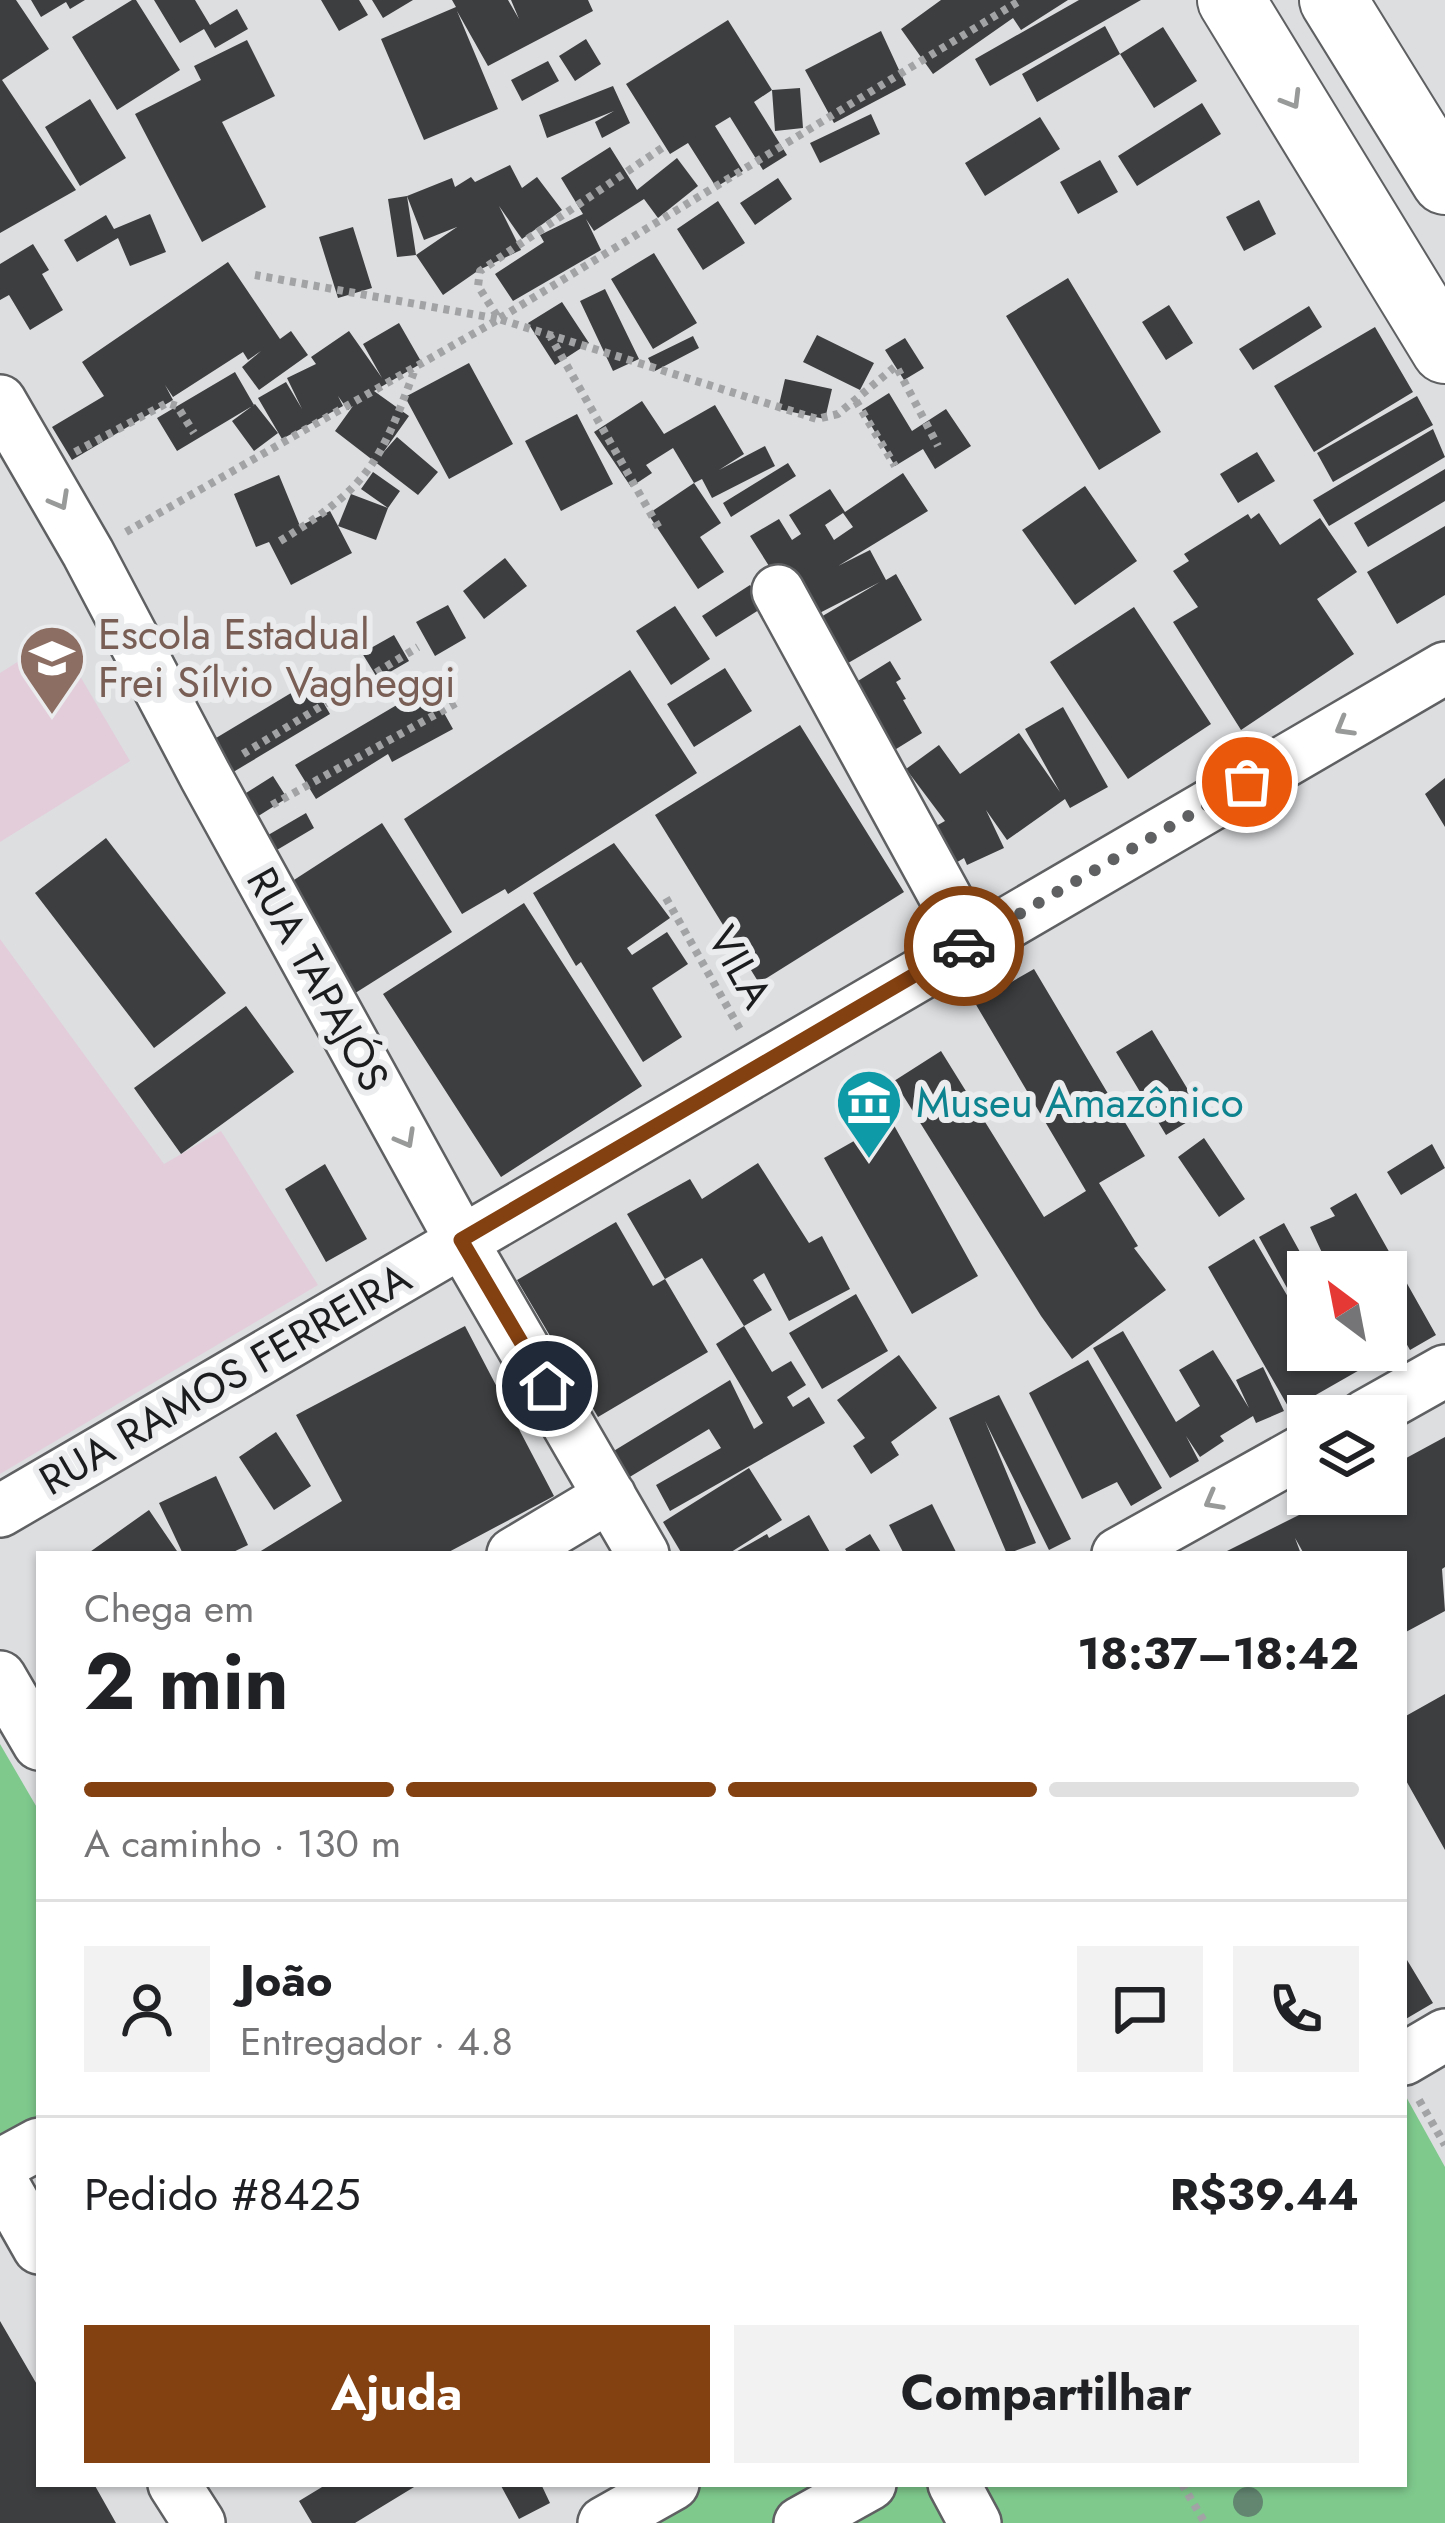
<!DOCTYPE html>
<html lang="pt">
<head>
<meta charset="utf-8">
<style>
  :root { --surface:#fff; --page:#f2f2f2; --text:#202124; --muted:#757577; --line:#e0e0e0; --accent:#834011 }
  body { margin:0; font-family:Jost,sans-serif; background:var(--page); color:var(--text); height:100vh; display:flex; flex-direction:column; font-size:45px; white-space:nowrap }
  * { box-sizing:border-box; margin:0 }
  p { font-size:39px; color:var(--muted) }
  .icon { flex:none; width:66px; height:66px; fill:none; stroke:currentColor; stroke-width:2; stroke-linecap:round; stroke-linejoin:round }
  .map { position:relative; flex:1; overflow:hidden }
  .details { position:absolute; left:36px; top:1551px; width:1371px; height:936px; display:flex; flex-direction:column; background:var(--surface); border-radius:0px; box-shadow:0 3px 9px #0004 }
  .details>* { flex:none }
  .needle { width:78px; rotate:328deg }
  .buttons { position:absolute; left:1287px; top:1251px; display:grid; gap:24px }
  .buttons a { display:grid; place-items:center; width:120px; height:120px; border-radius:0px; background:var(--surface); box-shadow:0 3px 9px #0004; font-size:60px }
  .pin { position:absolute; display:grid; place-items:center; width:102px; height:102px; color:#fff; margin:-51px; border:6px solid #fff; border-radius:50%; box-shadow:0 3px 12px #0007 }
  .courier { position:absolute; display:grid; place-items:center; width:120px; height:120px; margin:-60px; border:9px solid #834011; border-radius:50%; background:#fff; color:#222; box-shadow:0 3px 15px #0007 }
  .head em { font-style:normal; font-weight:700 }
  .head div { display:flex; flex-direction:column-reverse }
  .head { display:flex; align-items:center; justify-content:space-between; height:204px; padding:0 48px }
  h1 { font-size:78px; font-weight:700; line-height:90px }
  .bar { display:grid; grid-template-columns:repeat(4,1fr); gap:18px 12px; align-content:center; height:144px; padding:0 48px }
  .bar i { height:15px; border-radius:9px; background:var(--line) }
  .bar .selected { background:var(--accent) }
  .bar p { grid-column:span 4 }
  .line { display:flex; align-items:center; gap:30px; padding:0 48px; border-top:3px solid var(--line) }
  .line div { flex:1 }
  .round { display:grid; place-items:center; flex:none; width:126px; height:126px; border-radius:0px; background:var(--page) }
  .primary-button { display:flex; gap:24px; margin-top:auto; padding:24px 48px }
  .primary-button a { flex:1; height:138px; border-radius:0px; background:var(--accent); color:#fff; font-size:48px; font-weight:700; line-height:138px; text-align:center }
  .primary-button a+a { background:var(--page); color:var(--text) }
  .map>svg:first-child { display:block }
  .education { fill:#e3cddb }
  .green { fill:#7fc98d }
  .building { fill:#3c3e3f; fill-rule:evenodd }
  .lines { fill:none; stroke-linecap:round; stroke-linejoin:round }
  .minor-casing { stroke:#5e6062; stroke-width:56 }
  .major-casing { stroke:#5e6062; stroke-width:70 }
  .path { stroke:#a1a3a5; stroke-width:8; stroke-dasharray:6 6; stroke-linecap:butt }
  .minor { stroke:#fff; stroke-width:51 }
  .major { stroke:#fff; stroke-width:66 }
  .tree { fill:#638671 }
  .oneway { stroke:#989999 }
  .done { stroke:#5f6061; stroke-width:12; stroke-dasharray:0 21.6 }
  .route { stroke:#834011; stroke-width:15 }
  .labels { text-anchor:middle; dominant-baseline:central; stroke-width:12; stroke-linejoin:round; paint-order:stroke }
  .education-label { font-size:42px; fill:#785e54; stroke:#eaeced; text-anchor:start }
  .street-label { font-size:42px; fill:#1b1c1d; stroke:#eaeced }
  .culture-label { font-size:42px; fill:#0d838f; stroke:#eaeced; text-anchor:start }
</style>
</head>
<body>
<div class="map">
<svg width="1445" height="2523" viewBox="0 0 1445 2523">
  <rect width="100%" height="100%" fill="#dcdee0"/>
  <path class="education" d="M57,637L130,761L0,842V673Z
    M0,939L164,1164L221,1131L318,1285L0,1474Z"/>
  <path class="green" d="M0,1744L39,1811V2120L0,2142Z
    M1404,2093L1445,2167V2523H635L699,2484H1404Z"/>
  <path class="building" d="M0,0H16L49,49L2,80L76,190L0,233Z
    M31,0H85L70,9L66,2L41,17Z
    M132,0H136L180,70L117,110L72,37Z
    M154,0H195L210,25L237,9L248,29L215,48L204,29L180,43Z
    M321,0H359L368,15L339,31Z
    M372,0H413L383,18Z
    M452,0H508L519,19L511,0H588L593,11L488,66L457,11L498,109L424,140L381,39L456,7Z
    M941,0H1068L1021,30L1013,18L933,74L901,29Z
    M1079,0H1141L990,86L975,59Z
    M728,20L772,90L754,102L787,155L763,170L730,117L715,126L743,171L716,187L688,143L670,154L626,84Z
    M1105,26L1120,54L1037,102L1022,74Z
    M1163,27L1197,81L1154,108L1120,54Z
    M881,31L906,85L834,123L805,70Z
    M586,39L601,64L575,81L559,56Z
    M247,40L275,96L222,122L266,207L202,242L135,114L201,80L194,66Z
    M548,61L559,81L522,101L511,80Z
    M613,86L630,123L602,138L595,122L614,111L547,138L539,115Z
    M800,88L803,128L775,131L772,90Z
    M90,99L126,158L80,186L45,127Z
    M1202,103L1221,134L1137,186L1118,156Z
    M871,114L880,134L820,163L810,143Z
    M1040,117L1060,149L985,196L965,163Z
    M610,147L637,190L677,158L698,186L658,218L644,199L594,231L586,219L601,250L513,301L495,274L544,242L540,235L583,214L561,178Z
    M1100,160L1118,192L1078,214L1060,182Z
    M510,165L522,188L537,177L562,210L522,239L499,206L521,250L479,270L443,295L416,255L457,227L424,240L407,196L452,178L455,187L471,177L475,182Z
    M778,178L792,199L755,225L740,203Z
    M407,196L416,255L397,257L388,199Z
    M1259,200L1276,234L1244,251L1226,217Z
    M718,201L745,243L703,270L677,229Z
    M150,214L166,252L130,266L118,238L77,262L64,240L106,215L114,229Z
    M353,227L372,288L338,298L319,237Z
    M33,244L49,270L42,274L63,310L30,330L9,295L0,300V264Z
    M654,253L697,323L653,349L611,279Z
    M228,262L280,339L291,331L308,355L259,390L242,367L261,351L248,360L243,352L173,397L165,385L173,400L72,460L52,427L104,396L82,362Z
    M1068,278L1161,432L1099,470L1006,316Z
    M605,289L639,359L613,371L580,301Z
    M562,302L589,343L555,365L528,323Z
    M1169,305L1193,343L1166,360L1142,322Z
    M1309,306L1322,327L1253,370L1239,349Z
    M399,323L422,363L374,391L409,416L382,454L397,437L438,472L418,495L335,431L353,406L348,410L338,396L343,406L282,439L258,398L286,382L302,409L287,378L316,364L311,357L349,331L382,378L363,344Z
    M1375,327L1413,392L1314,452L1274,386Z
    M817,335L874,363L860,390L803,362Z
    M693,336L699,348L655,371L648,358Z
    M905,338L924,368L904,380L885,350Z
    M469,363L513,444L449,479L405,397Z
    M235,372L254,405L177,451L157,418Z
    M785,379L832,389L825,419L778,409Z
    M889,393L912,431L946,409L971,446L935,469L923,449L895,466L862,410Z
    M1417,396L1433,425L1333,482L1317,453Z
    M642,401L664,434L715,405L744,454L719,470L765,446L775,466L712,498L702,479L694,483L721,523L700,537L724,572L698,589L648,514L694,483L673,448L646,465L652,473L631,487L594,432Z
    M255,404L278,433L254,451L232,421Z
    M577,414L613,484L561,511L525,441Z
    M1433,429L1445,457L1329,526L1313,500Z
    M1257,452L1275,481L1238,503L1220,474Z
    M788,463L796,476L731,517L723,503Z
    M1445,469V501L1368,547L1354,523Z
    M373,472L400,491L388,508L361,489Z
    M903,473L928,511L838,566L870,550L886,580L896,574L922,620L831,673L804,627L880,582L804,621L750,536L779,519L792,540L801,534L789,515L830,489L845,512ZM843,513L853,527L834,540L825,525Z
    M279,475L300,526L330,511L338,526L351,494L388,508L376,540L338,526L352,553L291,585L269,542L256,547L234,494Z
    M1085,486L1137,561L1075,605L1022,530Z
    M1259,513L1280,545L1320,518L1357,572L1317,599L1354,654L1241,730L1173,622L1198,607L1173,571L1189,561L1184,554L1248,514L1251,519Z
    M1445,526V595L1397,624L1367,572Z
    M505,558L527,586L484,619L463,591Z
    M750,585L765,606L716,637L702,616Z
    M448,605L466,638L435,656L416,622Z
    M675,606L710,659L671,685L636,631Z
    M1134,607L1211,724L1128,779L1050,662Z
    M394,635L409,661L378,679L362,653Z
    M890,661L901,679L896,682L906,699L903,700L922,733L880,759L837,694Z
    M725,668L752,711L694,747L667,704Z
    M630,670L697,773L508,894L505,889L462,914L404,819Z
    M311,681L330,714L230,774L211,741Z
    M429,686L453,729L392,762L388,754L316,799L295,765Z
    M1063,707L1108,787L1070,808L1065,799L1007,840L986,810L1004,848L967,865L964,858L939,873L918,836L945,821L906,769L939,745L960,774L1019,733L1060,792L1025,729Z
    M800,725L904,892L759,983L655,815Z
    M273,776L287,798L252,820L238,798Z
    M1445,778V827L1425,794Z
    M306,813L314,828L260,860L251,845Z
    M382,823L452,932L349,997L280,889Z
    M106,838L226,993L154,1048L35,893Z
    M614,843L670,918L627,948L632,955L667,932L688,964L652,988L682,1037L643,1062L581,962L576,966L533,893Z
    M524,903L642,1086L501,1177L383,994Z
    M1034,969L1145,1156L1099,1183L1138,1246L1134,1248L1166,1290L1072,1359L1041,1316L894,1081L941,1051L1044,1217L1086,1191L975,1003Z
    M246,1006L294,1072L181,1154L134,1088Z
    M1152,1030L1202,1113L1166,1135L1116,1052Z
    M891,1120L978,1276L912,1314L824,1158Z
    M1204,1138L1245,1199L1219,1217L1178,1157Z
    M1432,1144L1445,1168L1401,1195L1387,1172Z
    M758,1163L809,1243L822,1236L850,1289L789,1321L764,1273L753,1280L772,1310L744,1326L702,1258L665,1279L627,1214L690,1179L702,1199Z
    M325,1164L367,1239L326,1262L285,1189Z
    M1356,1193L1436,1335L1410,1350L1394,1322L1386,1326V1272H1331L1310,1227L1335,1216L1330,1208Z
    M616,1222L653,1286L665,1279L708,1352L598,1417L517,1280Z
    M1284,1223L1311,1272H1308V1326L1259,1237Z
    M1254,1239L1308,1331V1350H1372L1377,1360L1314,1396L1317,1402L1293,1415L1208,1267Z
    M856,1294L888,1351L822,1389L789,1333Z
    M465,1326L554,1496L445,1554H256L342,1501L296,1415Z
    M744,1326L772,1372L791,1361L806,1385L787,1397L793,1407L809,1397L825,1423L670,1511L656,1485L721,1448L709,1429L628,1478L612,1452L730,1380L754,1429L763,1423L716,1344Z
    M1123,1331L1176,1422L1200,1406L1179,1370L1213,1350L1249,1408L1236,1380L1263,1367L1284,1411L1256,1423L1253,1416L1220,1436L1224,1441L1200,1457L1186,1436L1199,1461L1170,1478L1093,1348Z
    M899,1355L937,1408L891,1442L899,1455L871,1474L853,1446L865,1438L837,1400Z
    M1088,1360L1162,1488L1131,1506L1117,1482L1082,1499L1029,1393Z
    M999,1395L1071,1539L1049,1550L985,1421L1036,1543L1007,1554L949,1418Z
    M276,1432L311,1486L274,1510L239,1457Z
    M1445,1437V1567L1442,1569L1445,1611L1404,1633V1554H1304L1295,1538L1301,1554H1221L1341,1494H1386V1469Z
    M749,1468L782,1520L728,1554H682L663,1522Z
    M216,1476L248,1545L229,1554H183L159,1503Z
    M932,1504L957,1554H904L889,1525Z
    M149,1510L179,1554H87Z
    M809,1515L831,1554H732L767,1534L769,1538Z
    M870,1534L882,1554H848L845,1549Z
    M1445,1694V1850L1404,1777V1717Z
    M1404,1955L1433,2003L1404,2020Z
    M0,2321L39,2388V2484H94L116,2523H0Z
    M327,2484H419L355,2523H312L299,2501Z
    M500,2484H541L550,2503L519,2519Z"/>
  <g class="lines">
    <defs>
      <path id="minor" d="M0,401L88,553L206,777L461,1240L643,1554
        M778,591L970,942
        M1365,1416L1445,1371
        M0,1511L1445,668
        M513,1554L610,1496
        M1118,1554L1308,1448
        M0,1677L39,1744
        M1404,2059L1445,2035
        M0,2165L39,2144
        M0,2179L39,2248
        M174,2484L199,2523
        M954,2484L975,2523
        M604,2523L673,2484
        M800,2523L870,2484"/>
      <path id="major" d="M1231,0L1445,350
        M1333,0L1445,181"/>
    </defs>
    <use href="#minor" class="minor-casing"/>
    <use href="#major" class="major-casing"/>
    <path class="path" d="M662,148L480,271L478,286L499,319L817,419L838,414L896,366L938,446
      M500,318L1021,0
      M549,334L660,530
      M856,401L895,466
      M75,452L167,403L177,406L194,433
      M126,532L499,319L255,275
      M280,541C368,487 380,464 415,369
      M243,754L418,647
      M272,805L460,701
      M666,898L742,1033
      M1419,2100L1445,2145
      M1182,2484L1205,2523"/>
    <use href="#minor" class="minor"/>
    <use href="#major" class="major"/>
  </g>
  <circle class="tree" cx="1248" cy="2502" r="15"/>
  <defs><path id="oneway-chevron" d="M-2-3.5L2.5 0L-2 3.5" fill="none" stroke-width="1.6" stroke-linecap="round" stroke-linejoin="round" transform="scale(3)"/></defs>
  <g class="oneway">
    <use href="#oneway-chevron" transform="translate(1292 100) rotate(59)"/>
    <use href="#oneway-chevron" transform="translate(60 501) rotate(61)"/>
    <use href="#oneway-chevron" transform="translate(1344 727) rotate(150)"/>
    <use href="#oneway-chevron" transform="translate(406 1139) rotate(61)"/>
    <use href="#oneway-chevron" transform="translate(1213 1501) rotate(151)"/>
  </g>
  <g class="lines">
    <path class="done" d="M964,946L1247,782"/>
    <path class="route" d="M547,1386L461,1240L964,946"/>
  </g>
  <defs>
    <symbol id="school-pin" viewBox="-11 -11 22 30"><path d="M0 17L-7.5 6A9.5 9.5 0 1 1 7.5 6Z" fill="#8d6e63" stroke="#eaeced"/><path d="M0-5L7-2L0 1L-7-2ZM-4 1L0 2.5L4 1V4Q0 6-4 4Z" fill="#fff"/></symbol>
    <symbol id="museum-pin" viewBox="-11 -11 22 30"><path d="M0 17L-7.5 6A9.5 9.5 0 1 1 7.5 6Z" fill="#0f9aa8" stroke="#eaeced"/><path d="M0-6L6-3V-2H-6V-3ZM-5-1h2V3h-2ZM-1-1h2V3h-2ZM3-1h2V3H3ZM-6 4H6V6H-6Z" fill="#fff"/></symbol>
  </defs>
  <g fill-rule="evenodd">
    <use href="#school-pin" x="14" y="620" width="76" height="104"/>
    <use href="#museum-pin" x="831" y="1064" width="76" height="104"/>
  </g>
  <g class="labels">
    <g class="education-label">
      <text x="98" y="634">Escola Estadual<tspan x="98" dy="48">Frei Sílvio Vagheggi</tspan></text>
    </g>
    <g class="street-label">
      <text transform="translate(740 967) rotate(61)">VILA</text>
      <text transform="translate(318 979) rotate(61)">RUA TAPAJÓS</text>
      <text transform="translate(225 1379) rotate(-30)">RUA RAMOS FERREIRA</text>
    </g>
    <g class="culture-label">
      <text x="916" y="1102">Museu Amazônico</text>
    </g>
  </g>
</svg>
<div class="buttons">
<a><svg class="needle" viewBox="-14 -14 28 28"><path d="M0-13l5 13h-10z" fill="#e53935"/><path d="M0 13l5-13h-10z" fill="#757577"/></svg></a>
<a><svg class="icon" aria-label="layers" viewBox="0 0 24 24"><path d="M12 4l9 5-9 5-9-5zM3 14l9 5 9-5"/></svg></a>
</div>
<div class="pin" style="left:1247px;top:782px;background:#ea580c"><svg class="icon" aria-label="bag" viewBox="0 0 24 24"><path d="M5 8h14l-1 12H6zM9 8a3 3 0 0 1 6 0"/></svg></div>
<div class="pin" style="left:547px;top:1386px;background:#1f2937"><svg class="icon" aria-label="home" viewBox="0 0 24 24"><path d="M3 11l9-7 9 7M6 9v11h12V9"/></svg></div>
<div class="courier" style="left:964px;top:946px"><svg class="icon" aria-label="car" viewBox="0 0 24 24"><path d="M5 17H2v-5l4-1 3-4h7l3 4 3 1v5h-3M9 17h6M6 11h13"/><circle cx="7" cy="17" r="2"/><circle cx="17" cy="17" r="2"/></svg></div>
<section class="details">
<div class="head"><div><h1>2 min</h1><p>Chega em</p></div><em>18:37–18:42</em></div>
<div class="bar"><i class="selected"></i><i class="selected"></i><i class="selected"></i><i></i><p>A caminho · 130 m</p></div>
<div class="line" style="height:216px"><a class="round"><svg class="icon" aria-label="person" viewBox="0 0 24 24"><circle cx="12" cy="8" r="4"/><path d="M4 21q1-7 8-7t8 7"/></svg></a><div><b>João</b><p>Entregador · 4.8</p></div><a class="round"><svg class="icon" aria-label="chat" viewBox="0 0 24 24"><path d="M4 5h16v11H9l-5 4z"/></svg></a><a class="round"><svg class="icon" aria-label="phone" viewBox="0 0 24 24"><path d="M5 4h4l2 5-3 2q2 4 5 5l2-3 5 2v4C11 20 4 13 5 4z"/></svg></a></div>
<div class="line" style="height:156px"><div>Pedido #8425</div><b>R$39.44</b></div>
<div class="primary-button"><a>Ajuda</a><a>Compartilhar</a></div>
</section>
</div>
</body>
</html>
